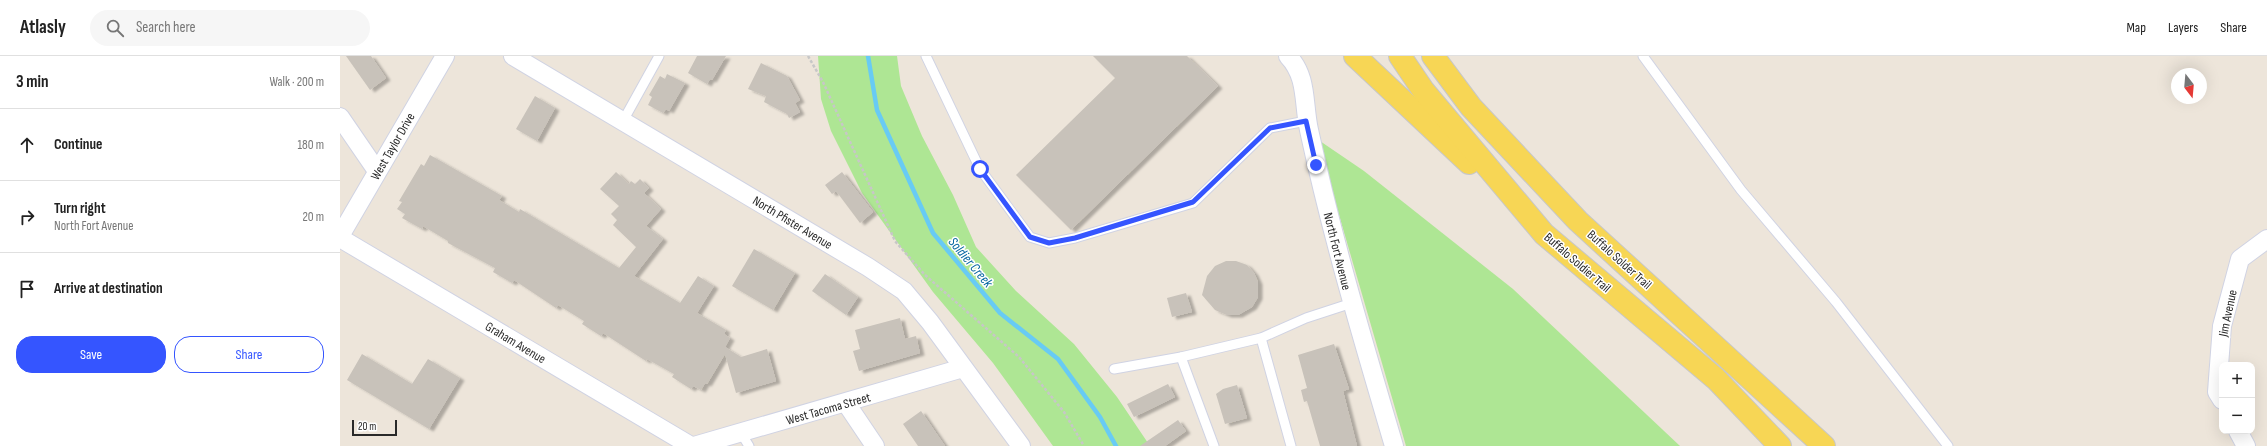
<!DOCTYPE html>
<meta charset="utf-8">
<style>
:root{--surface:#fff;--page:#f6f6f6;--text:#222;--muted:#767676;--line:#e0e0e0;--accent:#3555ff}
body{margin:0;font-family:"Sofia Sans Condensed",sans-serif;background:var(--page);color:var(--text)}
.controls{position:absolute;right:12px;bottom:12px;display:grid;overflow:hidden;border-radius:8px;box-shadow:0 4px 16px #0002}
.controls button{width:36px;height:36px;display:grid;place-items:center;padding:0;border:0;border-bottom:1px solid var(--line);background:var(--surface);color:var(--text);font:20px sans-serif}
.compass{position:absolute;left:1831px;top:12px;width:36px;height:36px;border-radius:50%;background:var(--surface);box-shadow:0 4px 16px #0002;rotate:164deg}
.scale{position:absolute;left:12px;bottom:10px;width:45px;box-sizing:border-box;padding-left:4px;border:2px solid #292929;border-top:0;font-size:11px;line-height:14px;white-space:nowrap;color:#292929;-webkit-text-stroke:3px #fff;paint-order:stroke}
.stop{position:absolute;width:12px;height:12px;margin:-9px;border:3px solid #3555ff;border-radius:50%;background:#fff}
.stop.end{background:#3555ff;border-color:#fff;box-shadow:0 1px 4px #0008}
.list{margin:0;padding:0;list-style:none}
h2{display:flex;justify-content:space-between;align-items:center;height:52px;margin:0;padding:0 16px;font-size:17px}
h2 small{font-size:13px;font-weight:400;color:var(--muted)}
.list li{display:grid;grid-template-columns:26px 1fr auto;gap:12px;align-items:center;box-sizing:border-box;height:72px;padding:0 16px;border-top:1px solid var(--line)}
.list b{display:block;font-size:15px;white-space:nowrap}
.list p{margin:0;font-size:13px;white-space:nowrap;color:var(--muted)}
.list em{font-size:13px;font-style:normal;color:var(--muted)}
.actions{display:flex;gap:8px;padding:12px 16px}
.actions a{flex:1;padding:9px 0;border:1px solid var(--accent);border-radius:16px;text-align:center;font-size:14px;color:var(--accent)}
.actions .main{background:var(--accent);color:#fff}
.icon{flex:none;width:22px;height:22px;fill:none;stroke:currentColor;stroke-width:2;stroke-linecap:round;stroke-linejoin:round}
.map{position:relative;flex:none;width:1927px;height:390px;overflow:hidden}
header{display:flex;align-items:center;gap:24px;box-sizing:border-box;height:56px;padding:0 20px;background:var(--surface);border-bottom:1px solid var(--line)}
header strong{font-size:19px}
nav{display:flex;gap:22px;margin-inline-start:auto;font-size:14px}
.search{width:280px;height:36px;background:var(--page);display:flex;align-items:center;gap:10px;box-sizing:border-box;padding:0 14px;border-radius:22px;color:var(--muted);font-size:15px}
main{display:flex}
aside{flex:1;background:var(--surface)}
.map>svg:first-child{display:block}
.green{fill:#aee694}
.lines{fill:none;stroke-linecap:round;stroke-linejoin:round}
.stream{stroke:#68cbf4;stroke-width:4.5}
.building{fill:#c8c2ba;filter:url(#shadow)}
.lane-casing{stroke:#d0d3e3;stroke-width:11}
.street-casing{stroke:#d0d3e3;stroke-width:20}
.primary-casing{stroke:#c7c7c7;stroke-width:24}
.path{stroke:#c7c7c7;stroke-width:2.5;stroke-dasharray:3 2;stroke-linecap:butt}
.lane{stroke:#fff;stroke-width:9}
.street{stroke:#fff;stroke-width:18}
.primary{stroke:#f7d655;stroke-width:22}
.route{stroke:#3555ff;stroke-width:5}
.labels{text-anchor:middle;stroke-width:3;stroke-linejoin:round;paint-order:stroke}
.street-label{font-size:13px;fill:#292929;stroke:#fff}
.water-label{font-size:14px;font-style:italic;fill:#0767a0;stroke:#fff}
</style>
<header>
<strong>Atlasly</strong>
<div class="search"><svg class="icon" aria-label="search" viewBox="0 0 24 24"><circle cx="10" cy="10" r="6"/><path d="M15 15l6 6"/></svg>Search here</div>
<nav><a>Map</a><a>Layers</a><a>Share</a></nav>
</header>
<main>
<aside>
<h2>3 min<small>Walk · 200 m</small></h2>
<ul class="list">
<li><svg class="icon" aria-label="ahead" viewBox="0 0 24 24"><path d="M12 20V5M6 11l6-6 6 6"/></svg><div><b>Continue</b></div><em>180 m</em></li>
<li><svg class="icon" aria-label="right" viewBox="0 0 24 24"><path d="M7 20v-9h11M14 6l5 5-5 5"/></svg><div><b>Turn right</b><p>North Fort Avenue</p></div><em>20 m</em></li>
<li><svg class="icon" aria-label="arrive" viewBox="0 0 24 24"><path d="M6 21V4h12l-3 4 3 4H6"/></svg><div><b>Arrive at destination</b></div></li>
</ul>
<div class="actions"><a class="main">Save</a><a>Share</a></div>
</aside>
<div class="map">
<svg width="1927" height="390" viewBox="0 0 1927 390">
<defs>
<filter id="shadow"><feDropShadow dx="4.5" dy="2.5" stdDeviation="1" flood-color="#0004"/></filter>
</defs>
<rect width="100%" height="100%" fill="#ede5da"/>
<g class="green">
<polygon points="478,0 557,0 561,30 582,80 613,139 636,191 676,235 734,288 777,341 810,390 713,390 653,307 593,236 522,137 491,75 481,43"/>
<polygon points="977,83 1024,115 1173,233 1340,390 1066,390"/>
</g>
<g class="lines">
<polyline class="stream" points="528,0 537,54 593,177 660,257 718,303 760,361 776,390"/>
</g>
<g class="building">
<polygon points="6,0 31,0 46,22 30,34"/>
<polygon points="357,0 386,0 372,24 370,23 367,28 348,17"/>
<polygon points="753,0 847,0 878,30 731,174 676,119 775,22"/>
<polygon points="421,7 447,20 460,44 455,47 460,56 449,62 447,58 424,46 426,40 408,33"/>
<polygon points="327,18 345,27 329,55 326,53 323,57 308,49 312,41 309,39 320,20 325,23"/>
<polygon points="195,40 215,52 197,85 176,73"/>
<polygon points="90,99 162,140 159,144 179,156 180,153 279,212 296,191 273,169 277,164 271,158 279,150 260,133 276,116 289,128 291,125 295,128 300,123 309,132 304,137 321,153 306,170 323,183 294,220 340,247 358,220 374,230 357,257 386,274 384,278 390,282 385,291 401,301 427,293 436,325 396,337 385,298 367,328 365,327 361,334 353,330 351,333 332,321 334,318 307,303 306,305 263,277 261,280 242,268 244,265 218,249 216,252 174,224 172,227 153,216 155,212 108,187 108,185 83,170 82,173 62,162 65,158 57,153 62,146 59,145 81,108 84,110"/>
<polygon points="502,116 533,156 520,167 496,135 492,138 485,129"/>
<polygon points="414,193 455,217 433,254 392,230"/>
<polygon points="886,205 896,205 907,209 914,217 918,226 918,241 912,251 898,259 887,259 875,254 862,239 867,220 875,210"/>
<polygon points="485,218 518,241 506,259 472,235"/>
<polygon points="846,237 852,256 832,261 827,242"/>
<polygon points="560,262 565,283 576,280 580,297 519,315 513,295 520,293 515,274"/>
<polygon points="994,288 1009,333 1003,335 1017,390 980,390 967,345 964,346 961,334 967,332 958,299"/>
<polygon points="22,298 72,328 88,303 120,322 89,373 7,324"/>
<polygon points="828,328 835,341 794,361 787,348"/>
<polygon points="897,329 907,362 885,368 876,338 883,333"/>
<polygon points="581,355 605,390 578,390 563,368"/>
<polygon points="838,364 846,375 825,390 800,390"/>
</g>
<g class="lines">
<defs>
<g id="lane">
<polyline points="586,0 640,113 690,181 709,187 735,182 853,147 930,72 966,65"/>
<polyline points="1303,0 1401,134 1496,246 1608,390"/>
<polyline points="283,65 319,0"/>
<polyline points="921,282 951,390"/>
<polyline points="841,301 874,390"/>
<polyline points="774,313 841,301 921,282 966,262 1012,247"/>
<polyline points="401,377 409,390"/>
</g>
<g id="street">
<polyline points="173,0 528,211 564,235 590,266 681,390"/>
<path d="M948 0C968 21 963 47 969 74 992 181 1023 285 1054 390"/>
<polyline points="0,61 37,115"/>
<polyline points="0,180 105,0"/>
<polyline points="0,182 351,390"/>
<polyline points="1882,344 1877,336 1882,270 1900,203 1927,183"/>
<polyline points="506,347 535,390"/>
<polyline points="1898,375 1906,390"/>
<polyline points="354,390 623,312"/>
</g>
<g id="primary">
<polyline points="1015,0 1129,107"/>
<polyline points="1060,0 1083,34 1204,178 1376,323 1440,390"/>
<polyline points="1093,0 1131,51 1238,165 1484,390"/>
</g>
</defs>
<use href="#lane" class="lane-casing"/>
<use href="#street" class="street-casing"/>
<use href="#primary" class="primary-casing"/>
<polyline class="path" points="468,0 483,26 555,185 585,219 679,301 724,356 744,390"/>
<use href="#lane" class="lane"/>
<use href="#street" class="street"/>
<use href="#primary" class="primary"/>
</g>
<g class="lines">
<polyline class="route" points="640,113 690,181 709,187 735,182 853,146 930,72 966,65 976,109"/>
</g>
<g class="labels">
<g class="street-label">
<text transform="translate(52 90) rotate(-60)" y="5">West Taylor Drive</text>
<text transform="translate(453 166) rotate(31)" y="5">North Pfister Avenue</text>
<text transform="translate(998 195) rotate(76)" y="5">North Fort Avenue</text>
<text transform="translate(1280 203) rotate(42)" y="5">Buffalo Solder Trail</text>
<text transform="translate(1238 206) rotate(41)" y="5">Buffalo Soldier Trail</text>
<text transform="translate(1887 257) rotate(-78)" y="5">Jim Avenue</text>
<text transform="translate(176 286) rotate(31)" y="5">Graham Avenue</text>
<text transform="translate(488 352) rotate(-16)" y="5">West Tacoma Street</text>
</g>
<g class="water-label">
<text transform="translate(631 206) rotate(50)" y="5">Soldier Creek</text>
</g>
</g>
</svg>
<div class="controls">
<button>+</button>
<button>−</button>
</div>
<svg class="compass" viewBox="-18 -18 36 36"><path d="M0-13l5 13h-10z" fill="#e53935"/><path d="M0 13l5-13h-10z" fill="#767676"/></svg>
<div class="scale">20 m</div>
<div class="stop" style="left:640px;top:113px"></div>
<div class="stop end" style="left:976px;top:109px"></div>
</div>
</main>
